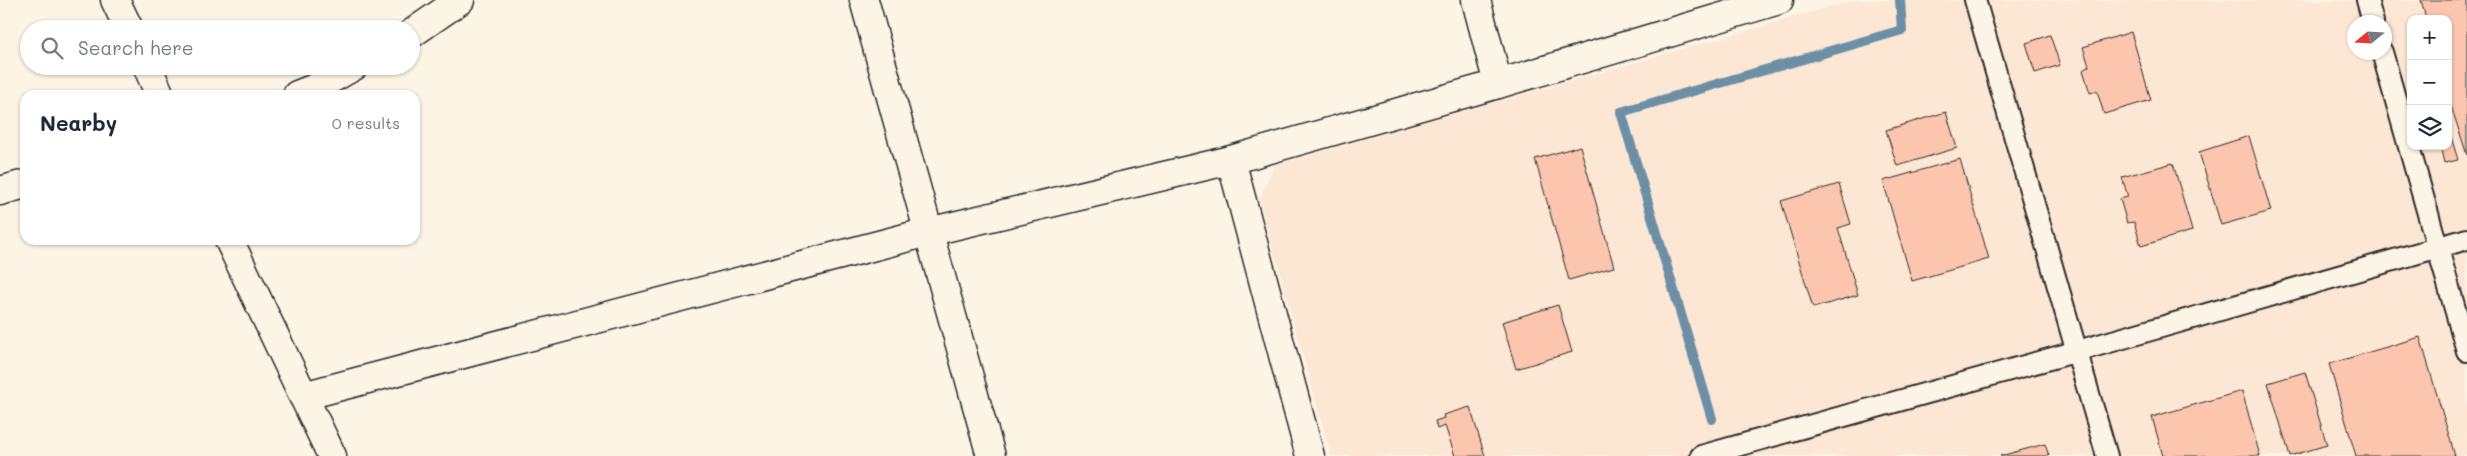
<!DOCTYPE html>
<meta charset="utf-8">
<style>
:root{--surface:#fff;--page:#f6f6f7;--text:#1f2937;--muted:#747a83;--line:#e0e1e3}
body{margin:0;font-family:Mali,sans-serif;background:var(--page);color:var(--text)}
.controls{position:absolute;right:15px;top:15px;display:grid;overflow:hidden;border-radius:10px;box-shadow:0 1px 4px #0004}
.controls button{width:45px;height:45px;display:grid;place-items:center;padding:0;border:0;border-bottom:1px solid var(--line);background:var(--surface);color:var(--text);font:25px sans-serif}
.compass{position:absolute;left:2347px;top:15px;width:45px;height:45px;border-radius:50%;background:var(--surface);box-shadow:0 1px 4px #0004;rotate:252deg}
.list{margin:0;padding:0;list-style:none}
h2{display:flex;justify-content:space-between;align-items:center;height:65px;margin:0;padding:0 20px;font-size:21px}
h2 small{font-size:16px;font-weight:400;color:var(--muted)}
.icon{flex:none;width:28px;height:28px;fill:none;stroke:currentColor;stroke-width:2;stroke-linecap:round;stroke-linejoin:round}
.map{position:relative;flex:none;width:2467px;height:456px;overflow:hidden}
.search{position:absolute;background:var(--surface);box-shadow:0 1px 4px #0004;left:20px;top:20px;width:400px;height:55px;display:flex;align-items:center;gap:12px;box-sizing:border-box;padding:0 18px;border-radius:28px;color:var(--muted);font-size:19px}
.panel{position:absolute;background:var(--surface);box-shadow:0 1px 4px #0004;left:20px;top:90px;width:400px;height:155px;border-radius:15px}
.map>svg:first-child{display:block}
.built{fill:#fce7d4;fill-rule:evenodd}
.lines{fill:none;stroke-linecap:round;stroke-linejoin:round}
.stream{stroke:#6c8fa5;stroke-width:10}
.building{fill:#fcc5ae;stroke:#2b2b2b}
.lane-casing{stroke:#2b2b2b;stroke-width:24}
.street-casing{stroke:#2b2b2b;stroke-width:31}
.secondary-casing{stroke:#2b2b2b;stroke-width:31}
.lane{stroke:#fcf5e5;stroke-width:20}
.street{stroke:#fcf5e5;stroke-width:28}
.secondary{stroke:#fcf5e5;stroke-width:28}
</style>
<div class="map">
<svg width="2467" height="456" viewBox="0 0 2467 456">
<rect width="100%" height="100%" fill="#fcf5e5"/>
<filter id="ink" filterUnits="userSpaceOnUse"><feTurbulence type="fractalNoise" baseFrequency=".02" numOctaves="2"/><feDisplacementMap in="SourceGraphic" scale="10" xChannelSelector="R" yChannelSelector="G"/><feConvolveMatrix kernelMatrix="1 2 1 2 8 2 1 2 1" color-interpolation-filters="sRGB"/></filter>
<g filter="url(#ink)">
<path class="built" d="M1854 0H2467V456H1331L1259 199 1275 165ZM2411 19H2448V146H2411ZM2354 22H2384V52H2354Z"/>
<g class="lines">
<polyline class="stream" points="1712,419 1621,112 1902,30 1900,0"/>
</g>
<g class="building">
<polygon points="2421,0 2467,0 2467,155 2448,97 2448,19 2426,19"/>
<polygon points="2131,32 2151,100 2104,114 2097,91 2090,93 2083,70 2089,66 2083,47"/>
<polygon points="2050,35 2060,65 2035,73 2026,43"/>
<polygon points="1946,112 1957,148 1897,166 1886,130"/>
<polygon points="2448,127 2458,160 2445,163 2441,146 2448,146"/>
<polygon points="2249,136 2271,211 2221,225 2199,152"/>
<polygon points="1580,146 1614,267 1569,280 1535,159"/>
<polygon points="1960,159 1989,259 1912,281 1883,181"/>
<polygon points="2173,163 2192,231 2141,246 2134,222 2127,223 2120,199 2128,197 2122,177"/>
<polygon points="1839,184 1851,224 1838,228 1858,295 1813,308 1781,201"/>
<polygon points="1558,305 1572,352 1516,369 1502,322"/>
<polygon points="2420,337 2455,456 2356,456 2329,364"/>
<polygon points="2305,372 2327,445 2290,456 2268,383"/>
<polygon points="2242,391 2260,456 2163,456 2152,417"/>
<polygon points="1470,407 1485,456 1455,456 1445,426 1437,429 1435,421 1444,418 1443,415"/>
<polygon points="2045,444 2049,456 2000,456"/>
</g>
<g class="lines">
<defs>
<g id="lane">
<polyline points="1975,0 2107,456"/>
<polyline points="2367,0 2373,22"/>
<polyline points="2382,52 2467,351"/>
<polyline points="1701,456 2078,351 2467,239"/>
</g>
<g id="street">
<polyline points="115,0 129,29"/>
<polyline points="864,0 991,456"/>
<polyline points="1476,0 1498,84"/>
<polyline points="411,34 460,0"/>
<polyline points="147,66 160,95"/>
<polyline points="297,95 315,88 354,66"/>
<polyline points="0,191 25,184"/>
<polyline points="229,240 332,456"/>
<polyline points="303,396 928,232 1231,160 1310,456"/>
</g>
<polyline id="secondary" points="1231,160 1498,84 1779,0"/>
</defs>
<use href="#lane" class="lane-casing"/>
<use href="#street" class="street-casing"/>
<use href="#secondary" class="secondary-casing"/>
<use href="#lane" class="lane"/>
<use href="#street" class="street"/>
<use href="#secondary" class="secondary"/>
</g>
</g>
</svg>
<div class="controls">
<button>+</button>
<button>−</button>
<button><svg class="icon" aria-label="layers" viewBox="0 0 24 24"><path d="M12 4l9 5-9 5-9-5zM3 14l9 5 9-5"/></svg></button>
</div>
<svg class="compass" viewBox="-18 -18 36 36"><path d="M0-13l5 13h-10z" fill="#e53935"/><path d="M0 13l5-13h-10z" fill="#747a83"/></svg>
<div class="search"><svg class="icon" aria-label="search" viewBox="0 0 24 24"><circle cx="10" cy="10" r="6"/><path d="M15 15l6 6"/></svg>Search here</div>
<section class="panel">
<h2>Nearby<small>0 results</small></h2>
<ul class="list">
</ul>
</section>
</div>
